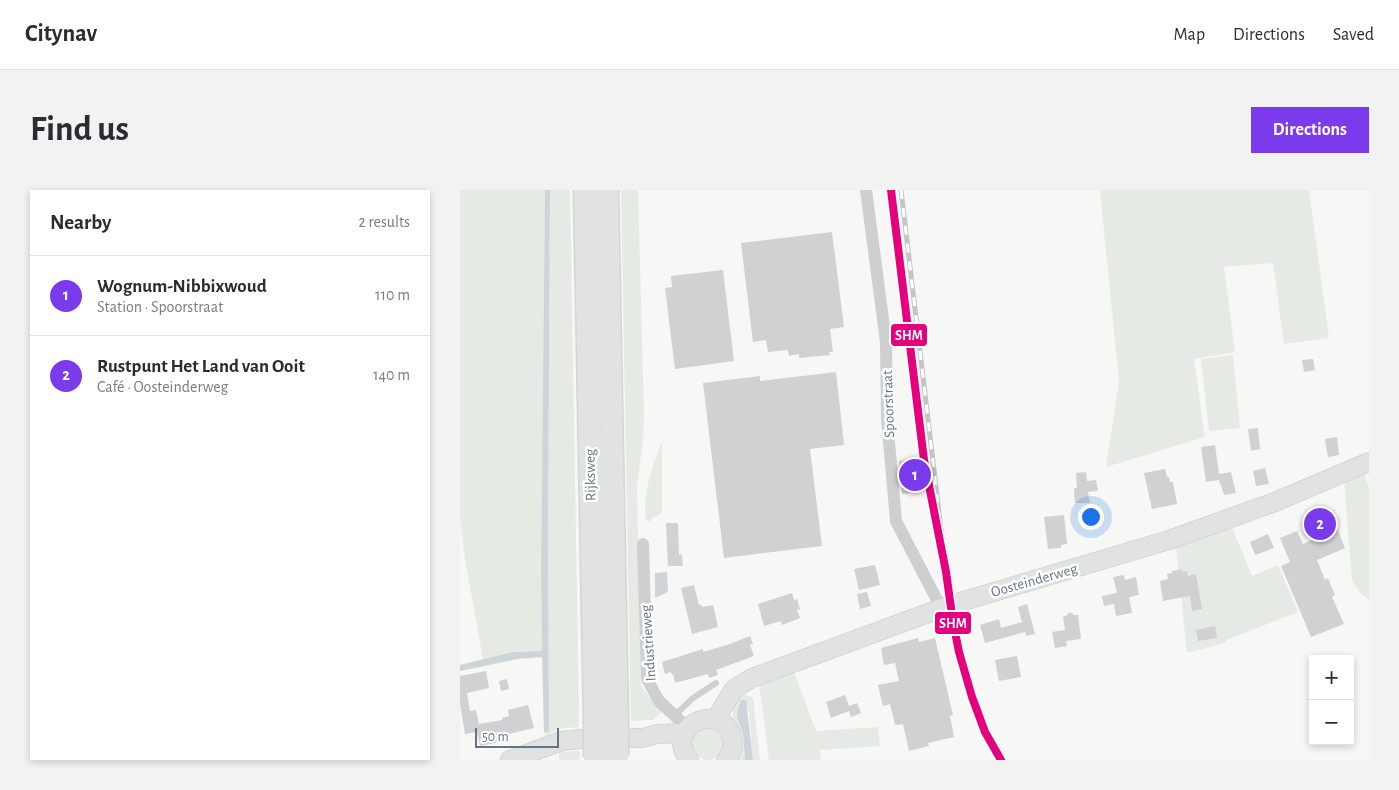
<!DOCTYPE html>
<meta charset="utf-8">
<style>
:root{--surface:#fff;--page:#f2f2f3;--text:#2b2b33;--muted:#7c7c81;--line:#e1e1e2;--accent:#7c3aed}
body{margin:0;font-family:"Alegreya Sans",sans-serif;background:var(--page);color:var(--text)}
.controls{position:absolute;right:15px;bottom:15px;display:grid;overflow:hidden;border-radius:0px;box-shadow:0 2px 8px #0003}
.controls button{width:45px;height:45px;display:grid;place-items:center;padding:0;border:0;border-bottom:1px solid var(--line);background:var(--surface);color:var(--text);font:25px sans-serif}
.scale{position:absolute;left:15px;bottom:12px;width:84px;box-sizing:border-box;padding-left:5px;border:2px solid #667586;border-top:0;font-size:14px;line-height:18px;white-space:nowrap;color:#667586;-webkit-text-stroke:4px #fff;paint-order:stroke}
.you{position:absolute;left:630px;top:326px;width:18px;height:18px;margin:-12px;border:4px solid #fff;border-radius:50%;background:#1a73e8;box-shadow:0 0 0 8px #1a73e833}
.badge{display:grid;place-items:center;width:32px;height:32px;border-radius:50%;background:var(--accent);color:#fff;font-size:16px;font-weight:700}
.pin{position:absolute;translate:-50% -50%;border:2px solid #fff;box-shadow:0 1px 5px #0006}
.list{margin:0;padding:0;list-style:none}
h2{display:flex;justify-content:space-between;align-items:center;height:65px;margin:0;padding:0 20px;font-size:21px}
h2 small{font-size:16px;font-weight:400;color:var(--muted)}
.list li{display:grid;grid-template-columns:32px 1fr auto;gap:15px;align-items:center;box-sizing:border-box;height:80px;padding:0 20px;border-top:1px solid var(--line)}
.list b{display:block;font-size:19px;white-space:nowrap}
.list p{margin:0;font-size:16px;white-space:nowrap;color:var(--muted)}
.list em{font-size:16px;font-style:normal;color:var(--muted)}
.map{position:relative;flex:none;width:909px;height:570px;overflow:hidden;border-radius:0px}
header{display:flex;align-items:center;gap:30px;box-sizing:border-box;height:70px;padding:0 25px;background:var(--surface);border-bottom:1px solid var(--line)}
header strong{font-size:24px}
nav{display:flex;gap:28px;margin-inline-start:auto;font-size:18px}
.intro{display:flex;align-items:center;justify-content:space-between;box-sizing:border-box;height:120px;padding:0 30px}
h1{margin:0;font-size:35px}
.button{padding:12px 22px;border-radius:0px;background:var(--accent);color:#fff;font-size:18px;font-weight:700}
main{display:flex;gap:30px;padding:0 30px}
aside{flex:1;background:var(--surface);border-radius:0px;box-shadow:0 2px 8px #0003}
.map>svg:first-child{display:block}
.green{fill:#e6eae4}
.water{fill:#ced5d9}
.building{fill:#d0d1d2}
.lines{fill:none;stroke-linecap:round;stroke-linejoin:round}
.secondary-casing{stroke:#d3d5d5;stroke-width:20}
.highway-casing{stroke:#d4d5d6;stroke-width:25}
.lane{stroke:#cecfd1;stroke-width:6}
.street{stroke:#cecfd1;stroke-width:12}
.secondary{stroke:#e1e2e2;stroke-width:18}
.highway{stroke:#e1e2e2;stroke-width:22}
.rail-casing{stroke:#c4c5c6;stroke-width:5}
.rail{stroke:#fff;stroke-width:3;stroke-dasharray:9;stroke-linecap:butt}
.highway-bridge-casing{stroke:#d4d5d6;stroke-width:25;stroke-linecap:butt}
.highway-bridge{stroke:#e1e2e2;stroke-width:22}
.tram-1-casing{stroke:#fff;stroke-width:11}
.tram-1{stroke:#e5007d;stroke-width:8}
.labels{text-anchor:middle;stroke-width:5;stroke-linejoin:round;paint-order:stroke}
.street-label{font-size:15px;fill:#667586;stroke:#fff}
.line-badge{stroke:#fff;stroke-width:2}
.badge-label{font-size:14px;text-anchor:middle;font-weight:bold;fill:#fff}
</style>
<header>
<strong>Citynav</strong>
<nav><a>Map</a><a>Directions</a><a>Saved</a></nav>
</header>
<div class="intro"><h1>Find us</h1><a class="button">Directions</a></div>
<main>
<aside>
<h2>Nearby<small>2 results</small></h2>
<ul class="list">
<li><span class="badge">1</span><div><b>Wognum-Nibbixwoud</b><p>Station · Spoorstraat</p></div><em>110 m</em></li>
<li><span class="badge">2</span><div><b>Rustpunt Het Land van Ooit</b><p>Café · Oosteinderweg</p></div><em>140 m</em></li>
</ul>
</aside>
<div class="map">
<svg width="909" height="570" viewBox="0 0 909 570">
<rect width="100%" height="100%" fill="#f7f7f6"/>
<g class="green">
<polygon points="0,0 85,0 81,378 82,459 81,461 52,462 23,469 5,369 0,332"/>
<polygon points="90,0 110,0 119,520 119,537 97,539 85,547 86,542 89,540 88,347"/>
<polygon points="161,0 178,0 184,223 183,251 177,296 181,495 183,499 202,522 193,530 171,531"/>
<polygon points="640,0 849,0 869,148 824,154 813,73 764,77 775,162 734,169 745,247 646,277 659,191"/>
<polygon points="773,165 780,238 749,241 741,169"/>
<path d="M202 251V323L191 329 190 332 185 328C184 299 192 278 202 251Z"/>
<polygon points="904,281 909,299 909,410 900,403 892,390 884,289"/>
<polygon points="771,335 792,386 818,375 838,422 767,450 765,453 727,463 716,357"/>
<polygon points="334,482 356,541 418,537 420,556 360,560 361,570 309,570 299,492"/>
<path d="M281 503 293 508 300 570H293L289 521 281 510C273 530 279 528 283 545 284 553 284 562 285 570H276V537L273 528V518Z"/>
<circle cx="248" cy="554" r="16"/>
<polygon points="120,561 120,570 99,570 99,562"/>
</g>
<g class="water">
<polygon points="85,0 90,0 88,347 89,541 84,543 82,467 58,469 0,481 0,475 52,462 81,461 82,459 81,378"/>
<polygon points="207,382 208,402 195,408 195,383"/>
<path d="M281 510H286L293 570H285C284 562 284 553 283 545 279 528 273 530 281 510Z"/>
</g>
<g class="building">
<polygon points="372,42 384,137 370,139 373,162 369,162 370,165 339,168 339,164 329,166 328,160 308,162 306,150 293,152 281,53"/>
<polygon points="263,80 274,171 215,179 205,98 212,97 211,86"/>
<polygon points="853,169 855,180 844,182 842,170"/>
<polygon points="376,182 384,255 350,259 362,356 264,368 243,193 300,186 300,191"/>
<polygon points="798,238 800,259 791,261 788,239"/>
<polygon points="877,247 879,265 868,267 865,249"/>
<polygon points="755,255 759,284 771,282 776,303 764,305 759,290 746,292 741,257"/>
<polygon points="447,270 451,303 442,304 439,271"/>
<polygon points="805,278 809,294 796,296 793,281"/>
<polygon points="705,279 707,287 709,287 710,292 713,292 717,314 692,319 684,283"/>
<polygon points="626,282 627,291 636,290 638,301 628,302 630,313 615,313 614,298 617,298 616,283"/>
<polygon points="604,325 607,354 601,355 601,358 588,359 584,327"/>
<polygon points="872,326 885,358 857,370 865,390 868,388 875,405 872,407 884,434 851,447 821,376 830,372 820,348 837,341 843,354 859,347 854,334"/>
<polygon points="206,333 218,333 219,365 222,364 223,376 208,376"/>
<polygon points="808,344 814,358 795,365 790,352"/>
<polygon points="415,375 420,395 399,400 394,379"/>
<polygon points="722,379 722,382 727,381 728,386 736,384 742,419 732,421 730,406 703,411 700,391 708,389 707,384 712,383 712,381"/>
<polygon points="664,385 665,390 676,387 679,405 669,407 672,423 656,426 654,414 644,416 642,406 657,403 653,387"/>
<polygon points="234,395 239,415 242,415 242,417 253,415 258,437 232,444 221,398"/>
<polygon points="407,402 411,416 400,419 397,404"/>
<polygon points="332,403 334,410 337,409 340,419 337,420 340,428 322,435 321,431 304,436 298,414"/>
<polygon points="567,414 575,444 566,446 565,442 525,453 520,435 539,429 541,438 562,432 558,417"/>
<polygon points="610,422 614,425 618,425 621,449 606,451 607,456 595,458 592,442 605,440 603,427 606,426"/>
<polygon points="755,436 757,448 738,451 736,440"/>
<polygon points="290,446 293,454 290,455 294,466 256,480 258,485 249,488 248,484 215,493 213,484 212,485 211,482 205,484 202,472 243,459 243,462 267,455"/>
<polygon points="458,448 459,452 475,448 493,525 490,526 494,547 468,553 469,556 449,561 443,534 435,535 430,514 423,516 418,495 439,491 435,473 424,475 421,458"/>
<polygon points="557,466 561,487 539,491 535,470"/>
<polygon points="26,481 29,498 7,503 10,521 16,520 19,534 42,530 42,528 49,526 48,520 68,515 74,538 41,546 41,550 37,551 36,553 20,556 17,542 5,544 0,514 0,486"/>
<polygon points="47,489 49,499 41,501 39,491"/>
<polygon points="385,505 389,516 397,513 401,523 391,527 389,521 371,528 366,512"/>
</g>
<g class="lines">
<defs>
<g id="secondary">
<polyline points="255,530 274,499 292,488 490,415 709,350 815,312 909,272"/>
<polyline points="171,548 183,548 197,544 225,543"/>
<polyline points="50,570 102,551 120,549"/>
<path d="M229 570C202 535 263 510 272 548 274 556 271 564 266 570"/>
</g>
<g id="highway">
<polyline points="125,0 135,531"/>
<polyline points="147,0 157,531"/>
</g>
</defs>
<use href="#secondary" class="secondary-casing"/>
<use href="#highway" class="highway-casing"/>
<polyline class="lane" points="214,526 233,508 256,493"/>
<g class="street">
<polyline points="406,0 426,152 427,229 436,331 477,410 479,419"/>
<polyline points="183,354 187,489 199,511 228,538"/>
</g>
<use href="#secondary" class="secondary"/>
<use href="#highway" class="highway"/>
<defs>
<polyline id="rail" points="441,0 486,382"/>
</defs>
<use href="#rail" class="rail-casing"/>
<use href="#rail" class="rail"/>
<defs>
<g id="highway-bridge">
<polyline points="135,531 135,567"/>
<polyline points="157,531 157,566"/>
</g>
</defs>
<use href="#highway-bridge" class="highway-bridge-casing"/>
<use href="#highway-bridge" class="highway-bridge"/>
<defs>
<polyline id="tram-1" points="431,0 464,270 486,382 493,432 499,462 512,507 525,542 541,570"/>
</defs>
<use href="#tram-1" class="tram-1-casing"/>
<use href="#tram-1" class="tram-1"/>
</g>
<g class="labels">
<g class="street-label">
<text transform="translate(428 214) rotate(-92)" y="5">Spoorstraat</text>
<text transform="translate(130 285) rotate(-91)" y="5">Rijksweg</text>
<text transform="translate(574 390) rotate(-16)" y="5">Oosteinderweg</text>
<text transform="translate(188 453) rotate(-94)" y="5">Industrieweg</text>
</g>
</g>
<g class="line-badge">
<rect x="430" y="133" width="38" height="24" rx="5" fill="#e5007d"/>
<rect x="474" y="421" width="38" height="24" rx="5" fill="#e5007d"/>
</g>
<g class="badge-label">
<text x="449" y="150">SHM</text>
<text x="493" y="438">SHM</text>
</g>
</svg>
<div class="controls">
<button>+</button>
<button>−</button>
</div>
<div class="scale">50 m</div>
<div class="you"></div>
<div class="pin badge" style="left:455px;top:285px">1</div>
<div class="pin badge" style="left:860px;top:334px">2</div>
</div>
</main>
